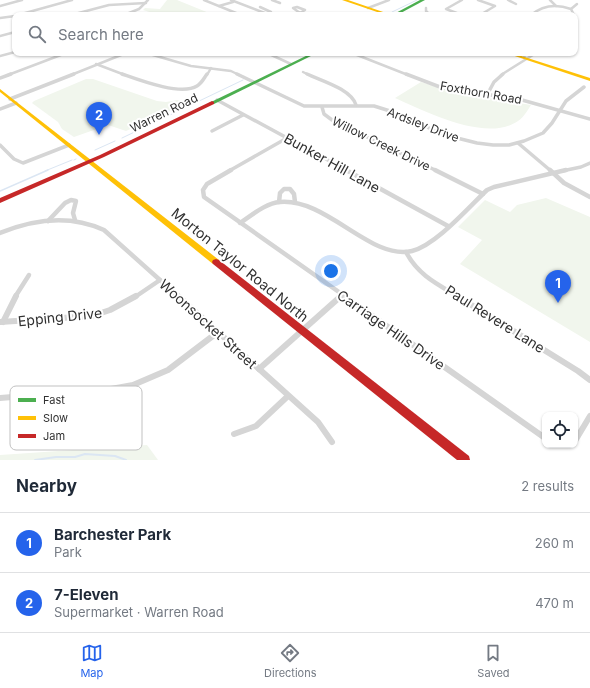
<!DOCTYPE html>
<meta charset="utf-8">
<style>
:root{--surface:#fff;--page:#f6f6f7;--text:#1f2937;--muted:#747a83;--line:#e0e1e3;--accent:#2563eb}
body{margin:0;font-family:Inter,sans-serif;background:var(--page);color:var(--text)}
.controls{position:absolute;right:12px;bottom:12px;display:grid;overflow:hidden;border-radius:8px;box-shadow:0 1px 3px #0004}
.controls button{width:36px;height:36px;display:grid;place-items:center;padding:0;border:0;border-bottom:1px solid var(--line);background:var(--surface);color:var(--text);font:20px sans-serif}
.you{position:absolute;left:331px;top:271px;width:14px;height:14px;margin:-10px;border:3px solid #fff;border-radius:50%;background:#1a73e8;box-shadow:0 0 0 6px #1a73e833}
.badge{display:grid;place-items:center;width:26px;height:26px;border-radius:50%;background:var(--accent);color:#fff;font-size:13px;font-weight:700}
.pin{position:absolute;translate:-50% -33px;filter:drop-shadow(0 1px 2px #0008)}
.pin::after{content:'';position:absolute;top:21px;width:14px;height:12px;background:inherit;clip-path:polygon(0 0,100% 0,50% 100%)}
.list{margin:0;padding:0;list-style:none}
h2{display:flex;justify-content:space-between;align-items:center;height:52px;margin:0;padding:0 16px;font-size:17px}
h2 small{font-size:13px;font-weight:400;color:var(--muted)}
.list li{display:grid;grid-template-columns:26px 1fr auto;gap:12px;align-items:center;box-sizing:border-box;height:60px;padding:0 16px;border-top:1px solid var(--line)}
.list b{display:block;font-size:15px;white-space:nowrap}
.list p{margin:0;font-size:13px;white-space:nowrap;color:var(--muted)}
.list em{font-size:13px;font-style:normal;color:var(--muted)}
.icon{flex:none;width:22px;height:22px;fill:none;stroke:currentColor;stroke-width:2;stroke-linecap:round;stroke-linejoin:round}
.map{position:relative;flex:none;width:590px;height:460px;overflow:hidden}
.search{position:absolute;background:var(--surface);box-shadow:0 1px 3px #0004;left:12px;right:12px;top:12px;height:44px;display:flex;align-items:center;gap:10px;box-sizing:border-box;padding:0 14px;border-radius:8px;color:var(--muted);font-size:15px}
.sheet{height:172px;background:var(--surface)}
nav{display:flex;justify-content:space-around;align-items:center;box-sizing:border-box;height:56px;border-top:1px solid var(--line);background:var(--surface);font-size:11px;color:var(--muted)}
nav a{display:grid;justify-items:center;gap:2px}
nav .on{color:var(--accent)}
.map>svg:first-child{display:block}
.green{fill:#f1f6ed}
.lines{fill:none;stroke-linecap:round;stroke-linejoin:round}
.stream-far2{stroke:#dbe6f3;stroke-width:1}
.stream-far1{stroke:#dbe6f3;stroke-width:1.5}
.stream{stroke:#dbe6f3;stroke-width:2}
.street-far3{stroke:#d5d5d5;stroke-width:2.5}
.street-far2{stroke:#d5d5d5;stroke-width:3.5}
.street-far1{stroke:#d5d5d5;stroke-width:4.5}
.street{stroke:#d5d5d5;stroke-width:6}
.fast{fill:#4caf50;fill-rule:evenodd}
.slow{fill:#ffc107;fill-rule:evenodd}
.jam{fill:#c62828;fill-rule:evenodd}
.labels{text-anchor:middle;stroke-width:4;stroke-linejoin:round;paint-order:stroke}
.far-street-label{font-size:12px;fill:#313131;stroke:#fff}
.street-label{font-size:14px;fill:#313131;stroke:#fff}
.key{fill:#fff;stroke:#c1c1c1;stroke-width:1}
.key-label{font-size:11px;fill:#313131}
</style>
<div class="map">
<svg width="590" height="460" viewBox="0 0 590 460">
<rect width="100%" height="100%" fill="#fff"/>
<g class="green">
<polygon points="167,0 177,0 214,15 159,15 143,10 145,8 160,9"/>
<polygon points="86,79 93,79 157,101 166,102 178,100 181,103 179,107 126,131 108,125 74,137 62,129 58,122 32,103 34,101"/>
<path d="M421 82 453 92 531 105C527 111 524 117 518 121 486 143 425 111 395 98Z"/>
<polygon points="546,198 590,217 590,342 460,264 482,240 458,227 485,200 510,212 517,205"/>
<polygon points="147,445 158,460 0,460 0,455"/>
</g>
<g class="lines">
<g class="stream-far2">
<polyline points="392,12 417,0"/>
<polyline points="122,138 243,80"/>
<polyline points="95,150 115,141"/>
<polyline points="74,160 76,159"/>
<polyline points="45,171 72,160"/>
</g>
<polyline class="stream-far1" points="0,191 48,170"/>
<polyline class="stream" points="35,460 56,457 75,457 85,454 115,456 126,460"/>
<g class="street-far3">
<polyline points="204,0 241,15"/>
<polyline points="231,0 270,15"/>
<polyline points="272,0 280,3"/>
<polyline points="462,0 446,9 462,15"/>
<polyline points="478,0 495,6 480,15"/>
<polyline points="508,0 516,4"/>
<polyline points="550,0 556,6"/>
<polyline points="0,6 22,0"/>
<polyline points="219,6 233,2"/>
<polyline points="260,7 271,12 268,14"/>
<polygon points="297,7 305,10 300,13 293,8"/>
<polyline points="368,8 389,0"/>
<polyline points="426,8 426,11 430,15"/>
<polyline points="571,9 577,4"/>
<polyline points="18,15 72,0"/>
<polyline points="71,15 109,5 146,3"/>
<polyline points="124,15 139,9 148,0"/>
<path d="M531 15C543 5 557 4 571 9L574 15"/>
<polyline points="0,18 15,16"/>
<polyline points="0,36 15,32"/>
<polyline points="146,53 191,66 231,71 239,75"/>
<polyline points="267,53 291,64"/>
<polyline points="352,53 408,75"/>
<polyline points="0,56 15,52"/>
<polyline points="525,59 524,55 527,53"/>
<polyline points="96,64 125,75"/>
<polyline points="303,72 309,75"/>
<polyline points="8,75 66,53"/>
<polyline points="71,75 126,53"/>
<polyline points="207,75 211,68"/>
<polyline points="501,75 536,53"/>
</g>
<g class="street-far2">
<path d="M122 74C139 80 181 96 197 86 202 83 204 78 207 74"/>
<polyline points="237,74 304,106 374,106 390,111 445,135 477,143 493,145 509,145 524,141 543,133 552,123 566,101 584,87"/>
<path d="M307 74C322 81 351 89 356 105"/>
<polyline points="406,74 440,87 522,100 590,119"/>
<polyline points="0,78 11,74"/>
<polyline points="487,95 494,82 503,74"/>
<polyline points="10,99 74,74"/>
<polyline points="217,100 348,171"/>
<polyline points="322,107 324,114 332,120 437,171"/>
<polyline points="0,109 16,103"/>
<polyline points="212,131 243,115"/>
<polyline points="518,143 551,171"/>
<polyline points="0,145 14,159 23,163 69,145"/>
<polyline points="229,171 287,138"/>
<polyline points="562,171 581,167 590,163"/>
</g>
<g class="street-far1">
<polyline points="231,170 207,184 203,190 204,197 346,297"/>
<polyline points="346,170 448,226"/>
<polyline points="435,170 483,194"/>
<polyline points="550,170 564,183 590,197"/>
<polyline points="279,202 280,193 284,189 290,189 294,194 295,202"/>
<polyline points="48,221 65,203 71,200 76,201 73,213 75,220"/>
<path d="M240 223C252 215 266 203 280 202 327 198 371 261 412 251 436 245 468 208 487 190L494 187 566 170"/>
<path d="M0 233C34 219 69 214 104 230L179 297"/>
<path d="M406 252C418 275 437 284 459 297"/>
<polyline points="15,297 29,275"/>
<polyline points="135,297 160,280"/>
<polyline points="340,297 342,295"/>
</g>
<g class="street">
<polyline points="178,296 318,422 332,442"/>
<polyline points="344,296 545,438"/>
<polyline points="457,296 578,371 590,380"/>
<polyline points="0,322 92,316 110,310 136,296"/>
<polyline points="3,322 16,296"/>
<polyline points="259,369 341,296"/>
<polyline points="0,398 111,389 133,385 168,370 218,332"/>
<polyline points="234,434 256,426 288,396"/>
<polyline points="575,441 590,416"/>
</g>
<g class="fast">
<polygon points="420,0 425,0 397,15 392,15"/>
<polygon points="312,53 317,53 214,104 210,104 209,103"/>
</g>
<g class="slow">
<polygon points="342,0 348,0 392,15 386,15"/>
<polygon points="506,53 512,53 590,78 590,81"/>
<polygon points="0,89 219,260 220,262 219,264 213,264 0,92"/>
</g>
<g class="jam">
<polygon points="212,101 214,102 214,104 104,157 0,203 0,198 100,155"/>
<polygon points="216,259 219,260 469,456 470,460 457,460 213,264 212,262 213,260"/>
</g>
</g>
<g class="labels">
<g class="far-street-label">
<text transform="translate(481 93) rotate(10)" y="4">Foxthorn Road</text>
<text transform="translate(164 113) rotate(-26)" y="4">Warren Road</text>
<text transform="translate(423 125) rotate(21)" y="4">Ardsley Drive</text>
<text transform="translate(381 144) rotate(26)" y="4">Willow Creek Drive</text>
</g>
<g class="street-label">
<text transform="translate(332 163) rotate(29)" y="5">Bunker Hill Lane</text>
<text transform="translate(240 265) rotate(39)" y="5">Morton Taylor Road North</text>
<text transform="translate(60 317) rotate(-6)" y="5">Epping Drive</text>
<text transform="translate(495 319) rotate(32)" y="5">Paul Revere Lane</text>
<text transform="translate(208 324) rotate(42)" y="5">Woonsocket Street</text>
<text transform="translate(391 330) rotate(35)" y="5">Carriage Hills Drive</text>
</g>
</g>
<rect x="10" y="386" width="132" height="64" rx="6" class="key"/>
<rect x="18" y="398" width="18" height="4" fill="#4caf50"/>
<rect x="18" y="416" width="18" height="4" fill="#ffc107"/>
<rect x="18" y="434" width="18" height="4" fill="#c62828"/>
<g class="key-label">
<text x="43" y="404">Fast</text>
<text x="43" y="422">Slow</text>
<text x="43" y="440">Jam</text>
</g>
</svg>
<div class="controls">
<button><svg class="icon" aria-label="locate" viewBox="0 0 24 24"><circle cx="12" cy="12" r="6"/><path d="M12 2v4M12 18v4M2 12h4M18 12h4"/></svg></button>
</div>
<div class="you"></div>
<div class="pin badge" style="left:558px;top:303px">1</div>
<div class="pin badge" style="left:99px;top:135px">2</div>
<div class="search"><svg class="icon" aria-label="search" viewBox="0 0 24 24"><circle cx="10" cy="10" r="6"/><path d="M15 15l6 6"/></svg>Search here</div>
</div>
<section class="sheet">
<h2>Nearby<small>2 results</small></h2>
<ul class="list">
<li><span class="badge">1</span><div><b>Barchester Park</b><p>Park</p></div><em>260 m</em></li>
<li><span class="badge">2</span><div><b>7-Eleven</b><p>Supermarket · Warren Road</p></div><em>470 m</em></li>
</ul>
</section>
<nav>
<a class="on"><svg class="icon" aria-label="map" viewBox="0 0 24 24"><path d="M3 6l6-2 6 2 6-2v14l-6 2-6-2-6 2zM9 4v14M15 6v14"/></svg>Map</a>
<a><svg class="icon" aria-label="directions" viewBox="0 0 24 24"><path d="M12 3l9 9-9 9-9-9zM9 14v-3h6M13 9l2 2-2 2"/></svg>Directions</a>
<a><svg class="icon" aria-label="saved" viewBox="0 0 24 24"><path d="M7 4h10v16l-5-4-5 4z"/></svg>Saved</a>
</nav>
